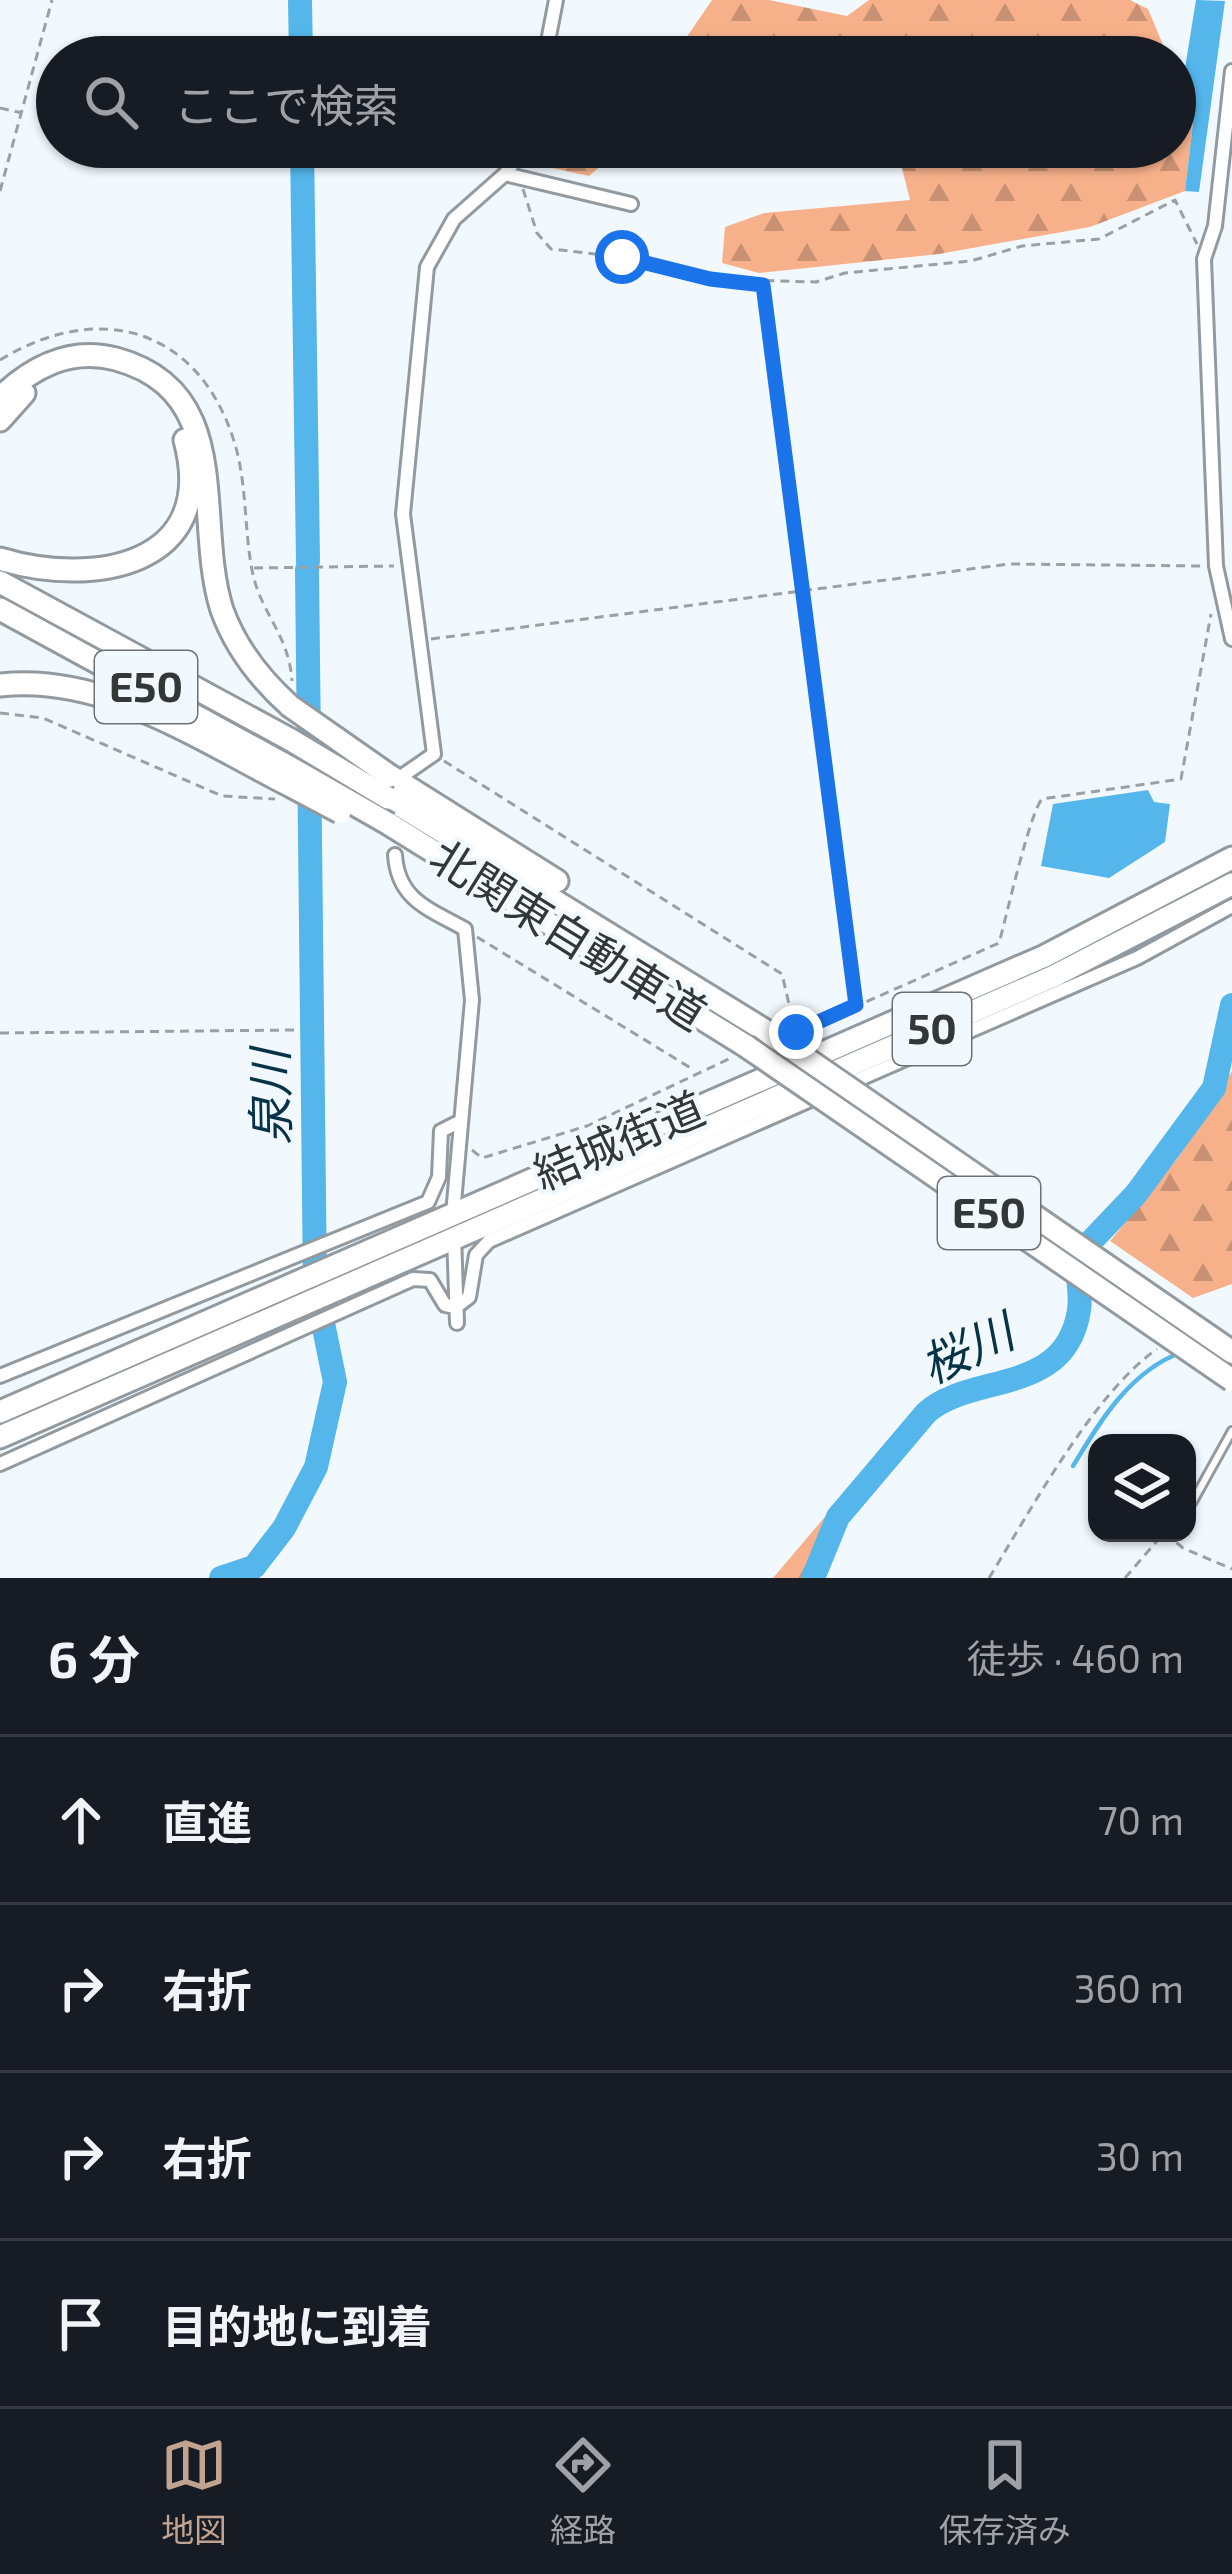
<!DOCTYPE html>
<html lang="ja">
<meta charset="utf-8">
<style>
:root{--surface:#171b24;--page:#242831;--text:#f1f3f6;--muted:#9ea1a6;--line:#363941;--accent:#c0a390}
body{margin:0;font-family:"Exo 2","Noto Sans JP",sans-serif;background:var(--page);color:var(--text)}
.controls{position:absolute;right:36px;bottom:36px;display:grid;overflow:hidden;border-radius:24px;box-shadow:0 3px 9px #0004}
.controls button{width:108px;height:108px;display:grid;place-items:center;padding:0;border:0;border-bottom:3px solid var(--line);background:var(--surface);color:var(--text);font:60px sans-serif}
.stop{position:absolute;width:36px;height:36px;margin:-27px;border:9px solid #1a73e8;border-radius:50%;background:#fff}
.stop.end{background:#1a73e8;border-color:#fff;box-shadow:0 3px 12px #0008}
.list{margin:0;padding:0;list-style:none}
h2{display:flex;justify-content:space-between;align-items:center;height:156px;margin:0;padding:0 48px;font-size:51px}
h2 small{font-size:39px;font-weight:400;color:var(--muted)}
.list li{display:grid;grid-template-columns:78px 1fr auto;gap:36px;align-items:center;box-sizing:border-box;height:168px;padding:0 48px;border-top:3px solid var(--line)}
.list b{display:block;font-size:45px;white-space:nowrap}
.list em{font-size:39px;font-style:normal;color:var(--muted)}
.icon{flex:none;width:66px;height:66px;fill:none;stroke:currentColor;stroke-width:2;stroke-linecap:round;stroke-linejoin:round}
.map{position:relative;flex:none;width:1232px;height:1578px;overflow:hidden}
.search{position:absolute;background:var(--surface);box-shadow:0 3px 9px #0004;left:36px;right:36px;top:36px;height:132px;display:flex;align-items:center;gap:30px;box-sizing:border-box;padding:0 42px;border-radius:66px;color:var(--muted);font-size:45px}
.sheet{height:828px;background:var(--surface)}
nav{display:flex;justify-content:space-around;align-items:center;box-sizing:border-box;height:168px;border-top:3px solid var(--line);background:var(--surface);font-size:33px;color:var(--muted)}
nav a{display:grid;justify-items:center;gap:6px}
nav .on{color:var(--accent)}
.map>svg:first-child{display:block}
.forest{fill:url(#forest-firs)}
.water{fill:#54b6eb}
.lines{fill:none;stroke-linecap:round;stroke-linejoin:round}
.stream{stroke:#54b6eb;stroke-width:4.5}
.river{stroke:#54b6eb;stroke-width:24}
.lane-casing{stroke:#939a9f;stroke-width:12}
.street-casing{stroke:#939a9f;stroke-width:18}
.highway-casing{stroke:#939a9f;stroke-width:27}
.path{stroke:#9ba0a3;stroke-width:3;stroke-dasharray:9 6;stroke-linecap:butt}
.lane{stroke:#fff;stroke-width:6}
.street{stroke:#fff;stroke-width:12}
.highway{stroke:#fff;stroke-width:21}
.highway-bridge-casing{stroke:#939a9f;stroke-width:27;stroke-linecap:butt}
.highway-bridge{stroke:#fff;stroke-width:21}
.route{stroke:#1a73e8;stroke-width:15}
.labels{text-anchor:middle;stroke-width:9;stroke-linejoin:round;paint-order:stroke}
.shield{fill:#f2f9fe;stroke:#6d7173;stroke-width:3}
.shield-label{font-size:42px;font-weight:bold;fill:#343738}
.street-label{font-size:45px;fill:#343738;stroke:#f2f9fe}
.water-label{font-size:48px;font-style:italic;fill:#063348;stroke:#f2f9fe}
</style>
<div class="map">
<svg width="1232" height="1578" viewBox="0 0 1232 1578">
<defs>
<pattern id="forest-firs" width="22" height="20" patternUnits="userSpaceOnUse" patternTransform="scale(3)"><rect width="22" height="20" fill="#f6b18b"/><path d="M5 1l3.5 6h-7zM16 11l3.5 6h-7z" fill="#c89173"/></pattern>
</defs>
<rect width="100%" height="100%" fill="#f2f9fe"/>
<g class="forest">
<polygon points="712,0 769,0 847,16 869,0 1130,0 1148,9 1168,57 673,57"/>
<polygon points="1175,73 1194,115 1185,191 1090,227 939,254 759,273 722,263 725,227 764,213 910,200 898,152 834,147 1175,147"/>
<polygon points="550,147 658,147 655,152 614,155 589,176 543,166"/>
<polygon points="1232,1071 1232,1284 1193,1298 1110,1241 1177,1159"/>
<polygon points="829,1512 802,1578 773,1578"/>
</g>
<g class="water">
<polygon points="1196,0 1225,1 1199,192 1185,191 1194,115 1181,93"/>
<polygon points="1148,790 1154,802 1170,804 1165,842 1109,878 1041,866 1053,804"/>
</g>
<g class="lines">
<path class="stream" d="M1073 1466C1100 1421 1130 1371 1182 1352"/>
<g class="river">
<polyline points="300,0 301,57"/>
<polyline points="302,147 308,561"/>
<polyline points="221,1578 254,1567 284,1528 316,1467 335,1382 315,1284 307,570"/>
<path d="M813 1578 838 1517 926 1413C971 1372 1066 1397 1079 1310 1082 1292 1075 1273 1079 1254L1136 1194 1214 1088 1232 1005"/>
</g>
<defs>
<polyline id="lane" points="1192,1503 1232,1431"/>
<g id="street">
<polyline points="545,57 556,0"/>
<polyline points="1232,71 1215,226 1204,259 1216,566 1232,639"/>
<polyline points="505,174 631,204"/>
<polyline points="405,774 434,754 403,514 427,267 454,219 505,174 525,147"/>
<path d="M395 855C398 900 429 909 465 929L472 1000 453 1214"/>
<polyline points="846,1085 1137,958 1232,906"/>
<polyline points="454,1235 457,1323"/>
<polyline points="0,1376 428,1202 439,1177 441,1131 459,1122"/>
<polyline points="0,1464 413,1279 430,1280 445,1305 456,1307 469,1297 476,1255 489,1241 822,1095"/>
</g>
<g id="highway">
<path d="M0 398C32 367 70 347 116 359 237 392 193 520 222 610 236 649 260 679 290 706"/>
<polyline points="0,420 24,393"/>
<path d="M0 559C92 587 219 567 185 440"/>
<polyline points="0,582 291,740"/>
<polyline points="0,609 291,768"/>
<path d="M0 685C104 673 202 741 291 786"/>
<polyline points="390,776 557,881"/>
<polyline points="388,798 769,1033"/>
<polyline points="389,824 746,1046"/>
<polyline points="0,1412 1045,956 1232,858"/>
<polyline points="0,1437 1054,976 1232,884"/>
</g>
</defs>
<use href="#lane" class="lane-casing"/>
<use href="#street" class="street-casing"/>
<use href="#highway" class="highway-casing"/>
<g class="path">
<polyline points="0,108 22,113"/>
<polyline points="523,189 537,233 551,249 622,257 710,279 816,282 845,273 971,261 1022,246 1099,239 1175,200 1197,244"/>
<polyline points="0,191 52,0"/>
<polyline points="763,287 856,1003"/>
<path d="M0 360C98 300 198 327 234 441 247 482 244 528 252 570 260 613 289 634 292 681"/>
<polyline points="254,568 394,566"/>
<polyline points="431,639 1009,564 1202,566"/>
<polyline points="0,713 43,718 222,796 275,799"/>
<polyline points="444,761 782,974 795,1030"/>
<polyline points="477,937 694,1070"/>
<path d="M798 1032 999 943C1006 918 1030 812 1042 799L1181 779 1211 614"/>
<polyline points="0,1033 295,1030"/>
<polyline points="472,1150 482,1158 587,1126 733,1057"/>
<polyline points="1165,1533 1183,1548 1232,1569"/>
<path d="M989 1578C1031 1510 1093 1394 1157 1349"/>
<polyline points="1125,1578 1163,1534"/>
</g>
<use href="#lane" class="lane"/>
<use href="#street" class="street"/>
<use href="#highway" class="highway"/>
<defs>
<g id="highway-bridge">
<polyline points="290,706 390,776"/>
<polyline points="291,740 388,798"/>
<polyline points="291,768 389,824"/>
<polyline points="291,786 340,812"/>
<polyline points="769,1033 1232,1352"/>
<polyline points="746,1046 1232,1380"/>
</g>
</defs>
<use href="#highway-bridge" class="highway-bridge-casing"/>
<use href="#highway-bridge" class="highway-bridge"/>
</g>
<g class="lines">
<polyline class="route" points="622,257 710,279 763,285 856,1005 796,1032"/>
</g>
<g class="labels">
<g class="shield">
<rect x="95" y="651" width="102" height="72" rx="9"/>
<rect x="893" y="993" width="78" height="72" rx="9"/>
<rect x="938" y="1177" width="102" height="72" rx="9"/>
</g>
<g class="shield-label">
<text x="146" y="702">E50</text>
<text x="932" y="1044">50</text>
<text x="989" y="1228">E50</text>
</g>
<g class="street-label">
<text transform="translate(568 935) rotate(32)" y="16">北関東自動車道</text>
<text transform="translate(619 1141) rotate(-23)" y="16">結城街道</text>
</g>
<g class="water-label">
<text transform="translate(271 1097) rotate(-91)" y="17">泉川</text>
<text transform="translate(967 1349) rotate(-25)" y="17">桜川</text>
</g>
</g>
</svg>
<div class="controls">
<button><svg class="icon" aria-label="layers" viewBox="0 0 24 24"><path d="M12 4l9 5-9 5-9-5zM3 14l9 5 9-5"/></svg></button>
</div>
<div class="stop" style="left:622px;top:257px"></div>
<div class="stop end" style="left:796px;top:1032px"></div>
<div class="search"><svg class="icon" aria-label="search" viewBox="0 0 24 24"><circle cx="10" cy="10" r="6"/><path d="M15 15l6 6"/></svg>ここで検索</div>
</div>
<section class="sheet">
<h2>6 分<small>徒歩 · 460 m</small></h2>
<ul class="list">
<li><svg class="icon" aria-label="ahead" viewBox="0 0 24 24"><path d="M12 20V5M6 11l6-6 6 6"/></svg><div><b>直進</b></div><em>70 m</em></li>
<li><svg class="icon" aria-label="right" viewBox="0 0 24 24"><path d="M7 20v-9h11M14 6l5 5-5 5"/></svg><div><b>右折</b></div><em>360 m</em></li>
<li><svg class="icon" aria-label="right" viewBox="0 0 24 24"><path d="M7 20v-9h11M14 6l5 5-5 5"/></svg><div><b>右折</b></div><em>30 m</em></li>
<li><svg class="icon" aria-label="arrive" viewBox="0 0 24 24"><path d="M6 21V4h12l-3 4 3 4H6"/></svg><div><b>目的地に到着</b></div></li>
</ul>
</section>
<nav>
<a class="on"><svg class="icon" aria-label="map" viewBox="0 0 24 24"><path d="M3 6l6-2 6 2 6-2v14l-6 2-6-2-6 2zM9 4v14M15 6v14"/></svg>地図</a>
<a><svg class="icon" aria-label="directions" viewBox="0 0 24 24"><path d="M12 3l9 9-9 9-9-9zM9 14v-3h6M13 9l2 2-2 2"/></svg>経路</a>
<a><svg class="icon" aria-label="saved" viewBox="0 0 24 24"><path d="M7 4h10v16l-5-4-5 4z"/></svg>保存済み</a>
</nav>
